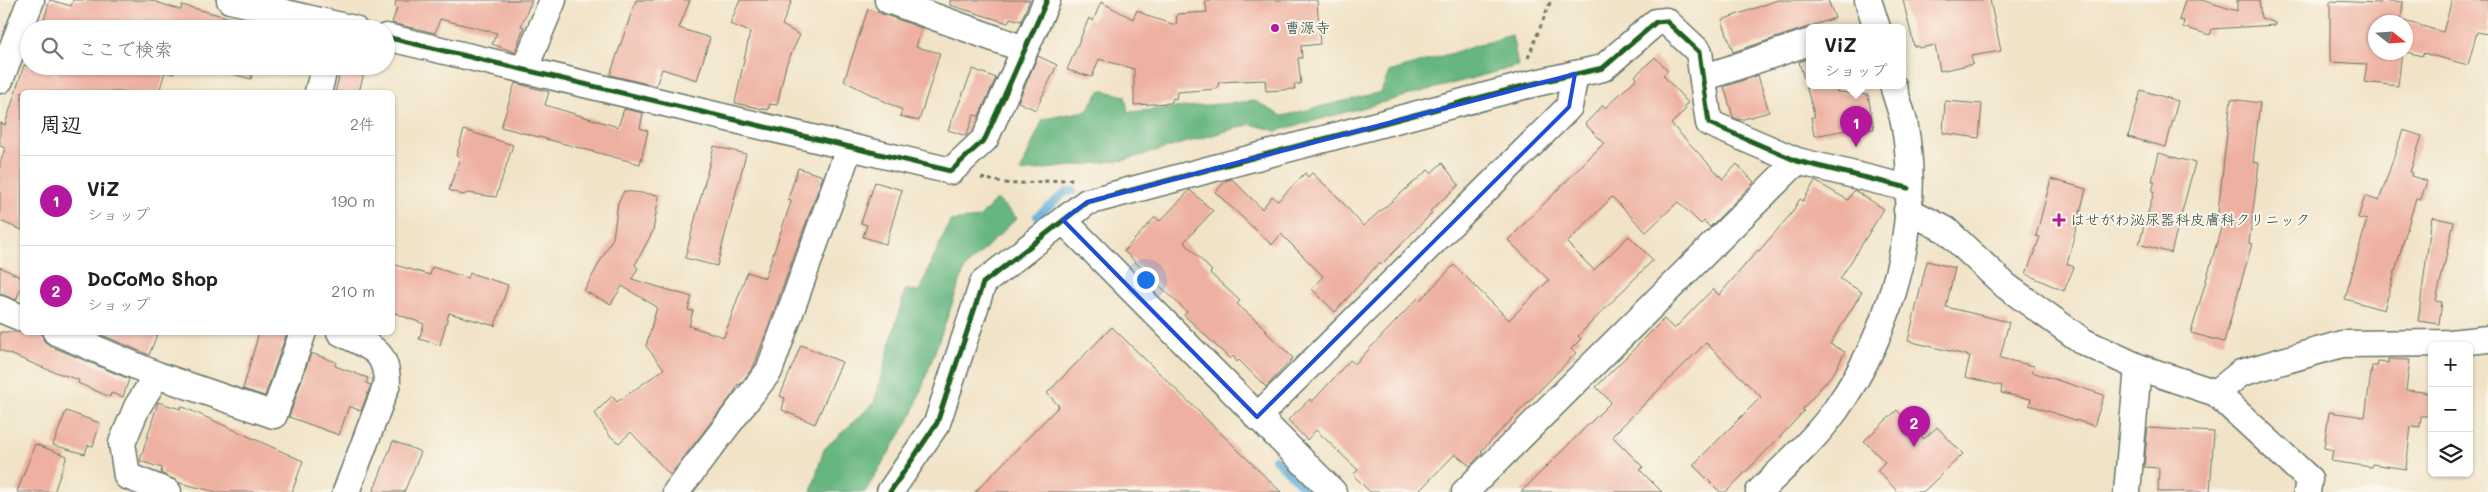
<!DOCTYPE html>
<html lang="ja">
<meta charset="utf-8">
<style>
:root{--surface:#fff;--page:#f6f6f6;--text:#202124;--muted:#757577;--line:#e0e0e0;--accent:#b5179e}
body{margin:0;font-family:Mali,"Klee One",sans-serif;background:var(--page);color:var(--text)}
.controls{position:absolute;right:15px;bottom:15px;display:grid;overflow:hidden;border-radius:8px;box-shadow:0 1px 4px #0004}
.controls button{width:45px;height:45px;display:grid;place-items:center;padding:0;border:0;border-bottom:1px solid var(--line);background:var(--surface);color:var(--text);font:25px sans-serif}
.compass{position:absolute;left:2368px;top:15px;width:45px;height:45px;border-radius:50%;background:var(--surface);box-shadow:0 1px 4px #0004;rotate:107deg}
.you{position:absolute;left:1145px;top:279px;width:18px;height:18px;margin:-12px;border:4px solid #fff;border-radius:50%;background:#1a73e8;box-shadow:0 0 0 8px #1a73e833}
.badge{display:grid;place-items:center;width:32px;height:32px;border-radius:50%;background:var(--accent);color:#fff;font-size:16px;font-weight:700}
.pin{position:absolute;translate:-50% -41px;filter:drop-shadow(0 1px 2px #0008)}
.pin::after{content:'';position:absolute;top:26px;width:18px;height:15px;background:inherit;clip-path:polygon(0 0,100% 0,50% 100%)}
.popup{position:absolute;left:1806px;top:24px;width:100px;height:65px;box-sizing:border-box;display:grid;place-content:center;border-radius:8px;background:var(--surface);filter:drop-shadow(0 1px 4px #0005);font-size:16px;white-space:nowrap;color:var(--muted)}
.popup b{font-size:19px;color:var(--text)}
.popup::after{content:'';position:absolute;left:50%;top:100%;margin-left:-10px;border:10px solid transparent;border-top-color:var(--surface)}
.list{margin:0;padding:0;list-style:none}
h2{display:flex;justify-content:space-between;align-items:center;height:65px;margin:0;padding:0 20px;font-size:21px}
h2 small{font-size:16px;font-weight:400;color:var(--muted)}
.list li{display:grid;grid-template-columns:32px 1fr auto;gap:15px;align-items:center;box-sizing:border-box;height:90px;padding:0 20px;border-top:1px solid var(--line)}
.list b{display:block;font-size:19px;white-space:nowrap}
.list p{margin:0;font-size:16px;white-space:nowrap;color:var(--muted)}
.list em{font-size:16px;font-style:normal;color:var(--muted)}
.icon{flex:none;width:28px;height:28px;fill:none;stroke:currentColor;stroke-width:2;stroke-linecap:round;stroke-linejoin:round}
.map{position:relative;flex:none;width:2488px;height:492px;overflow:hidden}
.search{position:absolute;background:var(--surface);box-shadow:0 1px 4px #0004;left:20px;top:20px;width:375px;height:55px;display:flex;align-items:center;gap:12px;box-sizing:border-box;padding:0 18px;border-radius:28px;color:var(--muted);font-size:19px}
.panel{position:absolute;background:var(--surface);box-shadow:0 1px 4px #0004;left:20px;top:90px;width:375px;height:245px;border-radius:8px}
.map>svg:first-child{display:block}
.forest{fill:#66b681;stroke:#427a5a}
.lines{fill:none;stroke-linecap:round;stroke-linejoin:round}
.stream{stroke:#62adda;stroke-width:8}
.building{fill:#eeb0a0}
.minor-casing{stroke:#687767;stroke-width:29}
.path{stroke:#687767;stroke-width:3;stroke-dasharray:4 4;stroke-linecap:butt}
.minor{stroke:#fff;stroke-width:26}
.cycleway-casing{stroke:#fbf7ec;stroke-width:8}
.cycleway{stroke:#1b5e20;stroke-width:5}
.marked{fill:none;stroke:#1d4ed8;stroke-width:4;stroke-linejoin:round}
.poi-dot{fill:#b5179e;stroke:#fbf7ec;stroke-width:2}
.labels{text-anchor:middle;stroke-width:4;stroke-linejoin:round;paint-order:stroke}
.poi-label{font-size:15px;fill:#1f3d34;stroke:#fbf7ec;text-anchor:start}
</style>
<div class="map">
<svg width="2488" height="492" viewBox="0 0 2488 492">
<rect width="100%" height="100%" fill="#fbf7ec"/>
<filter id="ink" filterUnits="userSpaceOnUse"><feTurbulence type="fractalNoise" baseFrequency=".02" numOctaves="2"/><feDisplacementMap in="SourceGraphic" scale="10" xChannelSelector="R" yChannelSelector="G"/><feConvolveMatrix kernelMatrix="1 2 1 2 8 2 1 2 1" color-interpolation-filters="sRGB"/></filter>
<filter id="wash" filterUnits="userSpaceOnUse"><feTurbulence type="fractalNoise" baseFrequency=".0096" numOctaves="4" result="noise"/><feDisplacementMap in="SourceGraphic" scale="20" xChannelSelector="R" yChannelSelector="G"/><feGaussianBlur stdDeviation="1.12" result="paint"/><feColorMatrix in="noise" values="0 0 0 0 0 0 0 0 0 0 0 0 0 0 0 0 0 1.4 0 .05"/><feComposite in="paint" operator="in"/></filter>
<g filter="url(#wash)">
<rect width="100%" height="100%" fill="#f1e3c7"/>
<g class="forest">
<polygon points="1512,35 1518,66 1276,131 1251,124 1125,160 1020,172 1043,119 1086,111 1101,90 1125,96 1128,112 1255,101 1282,116 1381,92 1389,72"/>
<polygon points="997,199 1017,218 965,268 912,415 865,492 811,492 824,449 874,403 905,290 919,291 950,221 979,218"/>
</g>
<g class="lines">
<g class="stream">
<polyline points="1037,216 1066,192 1073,191"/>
<polyline points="1275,459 1308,492"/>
</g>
</g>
<g id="blocks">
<g class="building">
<polygon points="50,0 71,6 73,0 150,0 181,10 182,5 245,22 246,19 268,24 266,29 41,29"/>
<polygon points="396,0 532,0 521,26 524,27 515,52 492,44 497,33 440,19 435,33 392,23 397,8 395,7"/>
<polygon points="636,0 690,0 679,28 710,38 697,80 662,69 656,86 610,75"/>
<polygon points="740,0 792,0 782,25 800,35 786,65 777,105 770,104 768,110 735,103 750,32 730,24"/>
<polygon points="950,0 1030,0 1021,21 1010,18 1008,23 950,5"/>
<polygon points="1205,0 1317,0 1320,44 1301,46 1302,58 1298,58 1301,84 1294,84 1295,89 1266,91 1265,80 1219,82 1217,89 1177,92 1176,99 1173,98 1171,103 1134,105 1134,69 1099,59 1092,77 1067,70 1089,18 1093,21 1101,2 1133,19 1137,10 1150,17 1176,25 1177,14 1207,12"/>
<polygon points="1778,0 1828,0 1835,18 1733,52 1722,20"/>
<polygon points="1903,0 1990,0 2001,51 1971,56 1973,64 1940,71 1935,45 1919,48 1918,46 1914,46"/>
<polygon points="2185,0 2202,0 2237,11 2237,0 2259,0 2261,18 2276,23 2276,25 2212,29 2210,35 2183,27 2184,21 2179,20"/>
<polygon points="2380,0 2403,2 2401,20 2443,32 2452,0 2488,0 2488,34 2477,32 2468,65 2423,53 2422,56 2406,52 2406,22 2376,22 2376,52 2402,52 2398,86 2364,82 2367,64 2330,62 2330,1 2380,3"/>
<polygon points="868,9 922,28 916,47 940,53 919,121 900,116 902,110 844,81"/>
<polygon points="1038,56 1057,65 1036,110 1018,102"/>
<polygon points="1655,57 1668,71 1663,75 1688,103 1684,106 1686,109 1671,124 1723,179 1737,164 1754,182 1710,227 1704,221 1701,224 1678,202 1646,232 1612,197 1567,243 1594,270 1629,236 1653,260 1578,336 1581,339 1571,349 1576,353 1481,451 1483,452 1470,466 1455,454 1418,492 1370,492 1353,475 1358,470 1316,430 1307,440 1288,420 1310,399 1312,402 1350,360 1355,364 1418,298 1420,300 1454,265 1509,320 1549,280 1508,240 1604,143 1585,124 1603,105 1605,108 1637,78 1635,76"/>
<polygon points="1810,58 1810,78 1804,79 1799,62"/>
<polygon points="24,65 57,75 59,66 176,66 174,74 165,72 159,92 22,92 22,230 0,221 0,163 5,148 0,146 0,123 5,125"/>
<polygon points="202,66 255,66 251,79"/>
<polygon points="342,66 366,66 359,92 335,92"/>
<polygon points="973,69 996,78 979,116 974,115 966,136 948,130"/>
<polygon points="1758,75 1769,112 1740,120 1733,117 1724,87"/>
<polygon points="515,83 549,92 545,105 618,127 624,109 643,113 640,128 648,131 640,164 501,127"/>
<polygon points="1806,86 1837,86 1837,92 1868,95 1874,129 1846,130 1814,136 1811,117 1815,117"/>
<polygon points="2141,90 2178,101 2166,147 2128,137"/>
<polygon points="2231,99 2260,103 2253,162 2259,163 2249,243 2252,244 2224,342 2191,333 2223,221 2217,220"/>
<polygon points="1945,101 1982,104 1979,138 1943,133"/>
<polygon points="464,130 513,145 496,197 468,193 463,195 449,190 460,157 456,156"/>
<polygon points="2403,130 2422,136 2410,172 2412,172 2411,176 2427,181 2421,199 2416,198 2384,310 2345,299 2367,220 2358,218 2365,196 2379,201"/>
<polygon points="714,146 746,154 717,266 685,258"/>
<polygon points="2159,153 2195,163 2171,253 2139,244 2154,192 2152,191 2155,181 2152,181"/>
<polygon points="1442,163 1459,185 1430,211 1432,213 1381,265 1379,263 1335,312 1312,289 1323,276 1281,234 1272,245 1215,192 1227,180 1232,179 1262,209 1272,196 1278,201 1305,173 1308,177 1312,173 1338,197 1363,226 1428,170 1431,173"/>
<polygon points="798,168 823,176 754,366 740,385 738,384 733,394 670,475 631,432 619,443 609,435 595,413 612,396 617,402 664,369 646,346 657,307 622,286 611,304 584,291 613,238 618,203 624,191 659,195 653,231 635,265 638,268 632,279 692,297 688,310 693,311 689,326 724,337 747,272 765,278 791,202 791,200 788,199"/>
<polygon points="2051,179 2086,189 2067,264 2074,267 2064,291 2026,274 2040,237 2036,236"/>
<polygon points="1815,181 1848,200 1854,190 1884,209 1840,279 1862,292 1830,344 1845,352 1835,371 1802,410 1804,411 1781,436 1726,492 1720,492 1693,465 1761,397 1706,343 1612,436 1643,467 1640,470 1662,492 1521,492 1611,402 1596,387 1664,319 1674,329 1713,289 1719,295 1758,250 1759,251 1791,214 1800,199 1803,201"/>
<polygon points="875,182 902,190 886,244 863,237 867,225 861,223"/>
<polygon points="1190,190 1213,211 1184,242 1212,271 1210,273 1240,301 1237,304 1267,330 1265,331 1293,358 1266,387 1239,360 1237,362 1233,356 1230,359 1184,315 1187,312 1124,251 1155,217 1160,221"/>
<polygon points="2432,217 2454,222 2436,301 2442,302 2439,324 2418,321"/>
<polygon points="1927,261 1955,268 1946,307 2009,322 2000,358 2034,366 2032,372 2104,395 2094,426 2029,405 2031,399 2001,393 2002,386 1965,377 1970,356 1908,341"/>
<polygon points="392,264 430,275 432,267 468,278 470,273 508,285 495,326 449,313 440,345 419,339 424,324 392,312"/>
<polygon points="0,267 22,278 22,286 16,300 0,294"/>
<polygon points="1112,327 1281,492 975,492 1059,406 1047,393"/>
<polygon points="0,332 41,332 44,341 50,346 129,379 123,397 111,393 110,397 78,383 79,380 46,369 0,350"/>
<polygon points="95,332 158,332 149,355"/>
<polygon points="259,332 287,332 265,396 243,389"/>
<polygon points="801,345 842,362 815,424 782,410 785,398 780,396"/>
<polygon points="311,353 336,362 335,366 368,378 366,383 371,385 361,411 349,406 339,435 289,417"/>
<polygon points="2388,359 2410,360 2406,390 2431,393 2428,416 2421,416 2420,427 2411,426 2406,469 2372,464 2371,467 2331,461 2333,450 2324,448 2329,412 2365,417 2372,366 2377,366 2378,362 2388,363"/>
<polygon points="158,402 180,409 181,406 303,461 292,492 216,492 180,483 161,473 162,468 140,461"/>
<polygon points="1897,410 1924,439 1937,427 1963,454 1923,492 1898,492 1877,470 1885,462 1864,441"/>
<polygon points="66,411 100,423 93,446 88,445 85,454 53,445"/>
<polygon points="2148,428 2214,432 2210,492 2158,492 2159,468 2144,467"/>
<polygon points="393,441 421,452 404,492 373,492"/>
<polygon points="35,444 67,456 54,492 17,492"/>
</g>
</g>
</g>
<g filter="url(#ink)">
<use href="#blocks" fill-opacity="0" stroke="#687767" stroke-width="1"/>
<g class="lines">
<defs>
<g id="minor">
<polyline points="230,0 354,29"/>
<polyline points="888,0 1024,49"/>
<polyline points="1868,0 1877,28"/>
<polyline points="386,37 951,171 985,139 1047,0"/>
<polyline points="524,70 553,0"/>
<polyline points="1703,78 1810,42"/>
<polyline points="0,80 31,0"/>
<polyline points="318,92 325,66"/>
<polyline points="1907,210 1946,230 2006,286 2084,342 2138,367 2216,393 2309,479 2307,492"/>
<polyline points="1063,220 1333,492"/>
<polyline points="0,309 22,318"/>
<polyline points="56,332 157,375"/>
<path d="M340 332C368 347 387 348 387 384L346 492"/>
<polyline points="2216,393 2241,373 2342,344 2450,343 2488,339"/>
<polyline points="1257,417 1569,107 1575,74"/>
<polyline points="168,492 127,476 122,443 137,407 157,375 274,415 303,332"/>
<polyline points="676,492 769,371 849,148"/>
<polyline points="890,492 937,423 983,283 1087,202 1527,85 1603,68 1656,22 1666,21 1699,52 1709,123 1797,161 1908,188"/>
<polyline points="1465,492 1797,161"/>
<path d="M1759 492C1785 466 1813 441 1835 411 1892 331 1923 221 1904 122 1901 110 1897 98 1893 86"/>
<polyline points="2127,492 2138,367"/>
</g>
</defs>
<use href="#minor" class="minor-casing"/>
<g class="path">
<polyline points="1528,58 1551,0"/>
<polyline points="981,178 1011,184 1073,179"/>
</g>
<use href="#minor" class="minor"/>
<defs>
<g id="cycleway">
<polyline points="386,37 951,171 985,139 1047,0"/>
<polyline points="890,492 937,423 983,283 1087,202 1527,85 1603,68 1656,22 1666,21 1699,52 1709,123 1797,161 1908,188"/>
</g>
</defs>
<use href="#cycleway" class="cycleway-casing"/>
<use href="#cycleway" class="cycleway"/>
</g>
</g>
<path class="marked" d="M1575 74 1569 107 1257 417 1063 220 1087 202Z"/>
<g class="poi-dot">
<circle cx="1275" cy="28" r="5"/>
<path d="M2056.5 212.5h5v5h5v5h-5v5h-5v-5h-5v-5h5z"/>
</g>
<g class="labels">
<g class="poi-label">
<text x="1285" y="33">曹源寺</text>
<text x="2070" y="225">はせがわ泌尿器科皮膚科クリニック</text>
</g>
</g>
</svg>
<div class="controls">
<button>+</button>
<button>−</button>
<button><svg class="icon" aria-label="layers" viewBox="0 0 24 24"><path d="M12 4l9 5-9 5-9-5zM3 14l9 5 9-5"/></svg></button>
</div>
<svg class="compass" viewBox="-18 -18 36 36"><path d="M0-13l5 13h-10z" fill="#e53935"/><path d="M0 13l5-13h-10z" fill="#757577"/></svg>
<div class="you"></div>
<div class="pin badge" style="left:1856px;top:147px">1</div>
<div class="popup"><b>ViZ</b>ショップ</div>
<div class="pin badge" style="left:1914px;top:447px">2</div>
<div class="search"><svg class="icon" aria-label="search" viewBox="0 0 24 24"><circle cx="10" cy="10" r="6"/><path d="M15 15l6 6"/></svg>ここで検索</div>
<section class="panel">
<h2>周辺<small>2件</small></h2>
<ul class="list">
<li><span class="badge">1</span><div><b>ViZ</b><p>ショップ</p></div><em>190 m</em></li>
<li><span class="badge">2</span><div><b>DoCoMo Shop</b><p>ショップ</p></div><em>210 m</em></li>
</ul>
</section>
</div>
